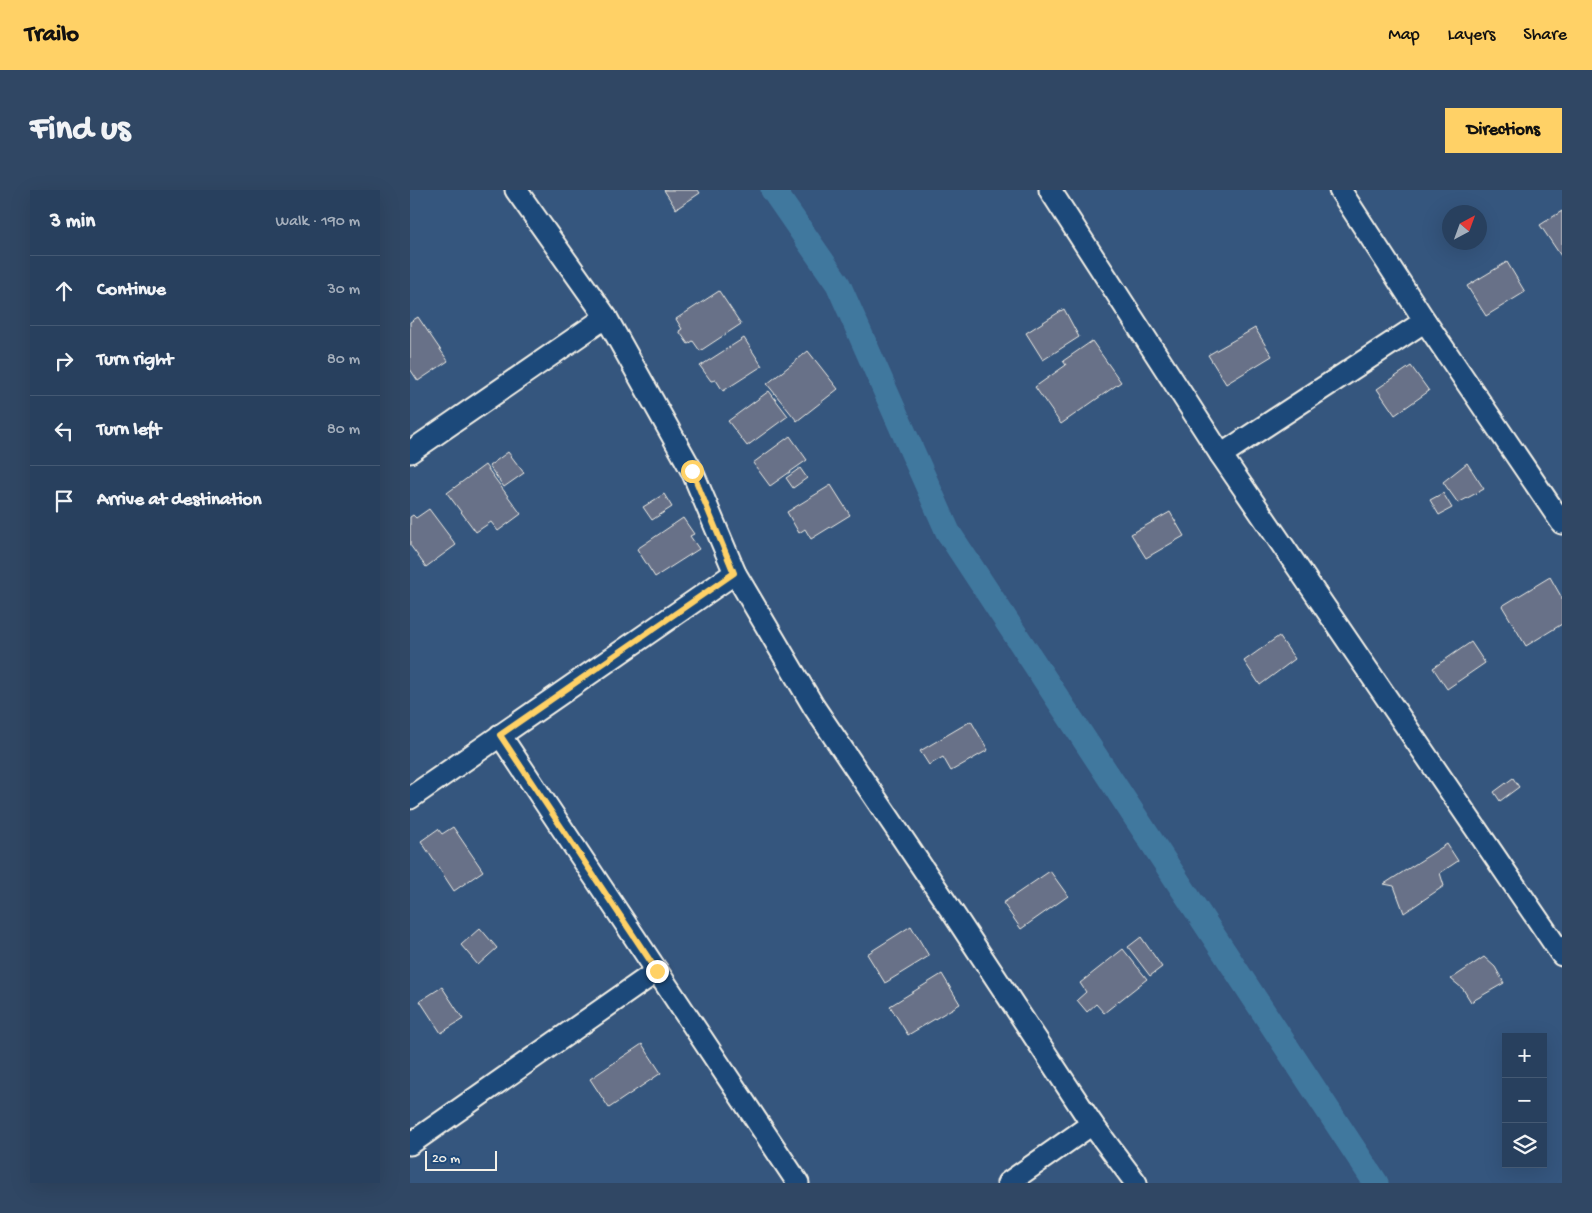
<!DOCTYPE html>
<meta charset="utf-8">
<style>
:root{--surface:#28405e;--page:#304764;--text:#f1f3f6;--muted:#a5afbc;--line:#445973;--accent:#ffd166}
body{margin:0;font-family:"Gochi Hand",sans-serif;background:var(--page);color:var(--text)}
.controls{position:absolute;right:15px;bottom:15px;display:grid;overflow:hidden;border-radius:0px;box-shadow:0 5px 20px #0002}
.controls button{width:45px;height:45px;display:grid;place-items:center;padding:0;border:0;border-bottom:1px solid var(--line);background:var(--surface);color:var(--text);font:25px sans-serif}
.compass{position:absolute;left:1032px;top:15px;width:45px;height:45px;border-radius:50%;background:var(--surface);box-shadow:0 5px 20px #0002;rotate:41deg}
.scale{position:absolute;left:15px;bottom:12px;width:72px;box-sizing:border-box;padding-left:5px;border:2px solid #f4f1e8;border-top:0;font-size:14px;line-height:18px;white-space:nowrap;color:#f4f1e8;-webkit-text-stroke:4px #1f4a7a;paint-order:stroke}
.stop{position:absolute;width:15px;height:15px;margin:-11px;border:4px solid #ffd166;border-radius:50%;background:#fff}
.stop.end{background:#ffd166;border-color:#fff;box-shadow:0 1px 5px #0008}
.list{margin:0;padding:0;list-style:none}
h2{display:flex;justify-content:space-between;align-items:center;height:65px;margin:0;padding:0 20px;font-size:21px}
h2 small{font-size:16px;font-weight:400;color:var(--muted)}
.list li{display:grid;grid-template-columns:32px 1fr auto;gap:15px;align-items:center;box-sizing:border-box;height:70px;padding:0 20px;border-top:1px solid var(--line)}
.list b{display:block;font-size:19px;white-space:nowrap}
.list em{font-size:16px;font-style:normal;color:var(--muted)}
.icon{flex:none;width:28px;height:28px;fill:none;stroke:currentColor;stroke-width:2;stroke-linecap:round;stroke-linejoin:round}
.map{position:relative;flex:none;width:1152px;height:993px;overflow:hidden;border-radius:0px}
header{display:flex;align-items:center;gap:30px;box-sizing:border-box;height:70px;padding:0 25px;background:var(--accent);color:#111}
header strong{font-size:24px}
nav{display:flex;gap:28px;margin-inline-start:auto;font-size:18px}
.intro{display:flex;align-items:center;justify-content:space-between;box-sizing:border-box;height:120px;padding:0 30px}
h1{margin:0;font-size:35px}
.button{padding:12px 22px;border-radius:0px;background:var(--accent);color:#111;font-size:18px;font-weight:700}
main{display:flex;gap:30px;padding:0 30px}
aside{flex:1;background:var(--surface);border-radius:0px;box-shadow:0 5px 20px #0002}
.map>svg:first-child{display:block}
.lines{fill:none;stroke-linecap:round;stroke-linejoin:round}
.canal{stroke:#41789e;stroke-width:25}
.building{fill:#687188;stroke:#f4f1e8}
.street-casing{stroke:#f4f1e8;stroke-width:25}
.street{stroke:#1f4a7a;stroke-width:21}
.route{stroke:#ffd166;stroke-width:6}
</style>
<header>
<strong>Trailo</strong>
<nav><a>Map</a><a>Layers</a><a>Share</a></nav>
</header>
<div class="intro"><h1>Find us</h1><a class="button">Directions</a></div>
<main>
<aside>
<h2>3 min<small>Walk · 190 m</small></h2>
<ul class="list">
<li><svg class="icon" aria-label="ahead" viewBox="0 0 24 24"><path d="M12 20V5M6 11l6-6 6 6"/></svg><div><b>Continue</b></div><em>30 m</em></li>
<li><svg class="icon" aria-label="right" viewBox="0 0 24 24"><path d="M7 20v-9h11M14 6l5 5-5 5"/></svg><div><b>Turn right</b></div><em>80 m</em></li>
<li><svg class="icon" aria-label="left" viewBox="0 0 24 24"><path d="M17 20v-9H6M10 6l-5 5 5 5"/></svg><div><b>Turn left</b></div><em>80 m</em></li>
<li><svg class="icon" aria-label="arrive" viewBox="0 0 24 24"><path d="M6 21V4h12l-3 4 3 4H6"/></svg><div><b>Arrive at destination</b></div></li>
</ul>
</aside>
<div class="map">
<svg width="1152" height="993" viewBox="0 0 1152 993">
<rect width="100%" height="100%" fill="#35567e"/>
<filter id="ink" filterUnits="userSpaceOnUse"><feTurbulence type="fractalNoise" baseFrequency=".02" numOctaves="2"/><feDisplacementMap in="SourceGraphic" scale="10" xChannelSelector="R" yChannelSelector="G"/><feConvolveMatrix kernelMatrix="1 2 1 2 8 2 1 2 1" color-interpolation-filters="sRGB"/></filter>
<g filter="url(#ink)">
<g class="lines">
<polyline class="canal" points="363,0 428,94 538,342 966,993"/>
</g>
<g class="building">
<polygon points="254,0 288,0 290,3 266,19"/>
<polygon points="1152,21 1152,66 1151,66 1130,35"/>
<polygon points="1097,72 1115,102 1076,126 1057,96"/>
<polygon points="309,101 331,134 290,161 283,151 278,154 269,141 272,139 266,129"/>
<polygon points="654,119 669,147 633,170 616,143"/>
<polygon points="8,127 38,171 8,191 0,179 0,132"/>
<polygon points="845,138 862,166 816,194 798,165"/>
<polygon points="334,148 352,176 313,201 306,190 301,191 290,176"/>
<polygon points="682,151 711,192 651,234 625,197 656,175 653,171"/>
<polygon points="398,161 428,199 387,231 357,194"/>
<polygon points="1001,176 1019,201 985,225 967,199"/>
<polygon points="359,201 378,226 337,256 318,231"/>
<polygon points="380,246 397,270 360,296 343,273"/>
<polygon points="98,262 114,283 94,297 79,276"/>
<polygon points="1057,273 1074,299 1048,313 1033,292"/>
<polygon points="75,275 111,324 88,341 81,332 66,342 37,303"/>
<polygon points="390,278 397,288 383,298 376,288"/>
<polygon points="421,295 440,325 401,349 395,339 389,343 377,322"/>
<polygon points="1033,303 1042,318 1029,325 1020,310"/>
<polygon points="254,304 262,317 242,330 233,317"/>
<polygon points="19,319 46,355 16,377 0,355 0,327 3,325 6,328"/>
<polygon points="760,322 774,346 736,368 721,344"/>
<polygon points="273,328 284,344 280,346 289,359 245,387 227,359"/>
<polygon points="1140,387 1152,408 1152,434 1116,456 1092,416"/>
<polygon points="869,446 885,469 850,495 834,471"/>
<polygon points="1061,452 1075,473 1037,499 1023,478"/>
<polygon points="561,531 578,560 541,581 533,567 519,575 510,561"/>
<polygon points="1103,588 1109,597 1090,611 1084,602"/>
<polygon points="43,637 73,681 44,701 11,651 28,639 32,644"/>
<polygon points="1037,654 1048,671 1030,683 1034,696 994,723 984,696 974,694"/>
<polygon points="640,681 658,706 611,739 593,713"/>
<polygon points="501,736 519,766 475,793 457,764"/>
<polygon points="70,738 87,758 68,775 51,755"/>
<polygon points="731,747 752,777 740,786 718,757"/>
<polygon points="713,759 737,789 694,823 686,814 677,822 667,810 676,802 670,793"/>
<polygon points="1074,767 1085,777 1094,793 1061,812 1053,799 1041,789"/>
<polygon points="532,784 550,814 498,845 480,816"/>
<polygon points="32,797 53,829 31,843 10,811"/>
<polygon points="232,854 251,883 199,918 180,889"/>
</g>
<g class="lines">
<defs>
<g id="street">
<polyline points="106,0 196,127 282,281 325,383 404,517 545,726 682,934 726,993"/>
<polyline points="640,0 811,265 1152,765"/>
<polyline points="930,0 1015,131 1152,333"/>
<polyline points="0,262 196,127"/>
<polyline points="811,265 1015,131"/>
<polyline points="90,545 388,993"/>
<polyline points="0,608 325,383"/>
<polyline points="0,954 247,781"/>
<polyline points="598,993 682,934"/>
</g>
</defs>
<use href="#street" class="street-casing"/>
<use href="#street" class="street"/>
</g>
</g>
<g class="lines" filter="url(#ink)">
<polyline class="route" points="247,781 90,545 324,383 282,281"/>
</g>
</svg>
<div class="controls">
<button>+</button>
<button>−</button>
<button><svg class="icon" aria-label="layers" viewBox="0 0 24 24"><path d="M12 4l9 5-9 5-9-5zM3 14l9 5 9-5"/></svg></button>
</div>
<svg class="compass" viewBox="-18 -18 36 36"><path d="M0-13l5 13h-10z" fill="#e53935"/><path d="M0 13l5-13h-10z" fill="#a5afbc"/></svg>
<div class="scale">20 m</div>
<div class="stop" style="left:282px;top:281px"></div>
<div class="stop end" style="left:247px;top:781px"></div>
</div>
</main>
